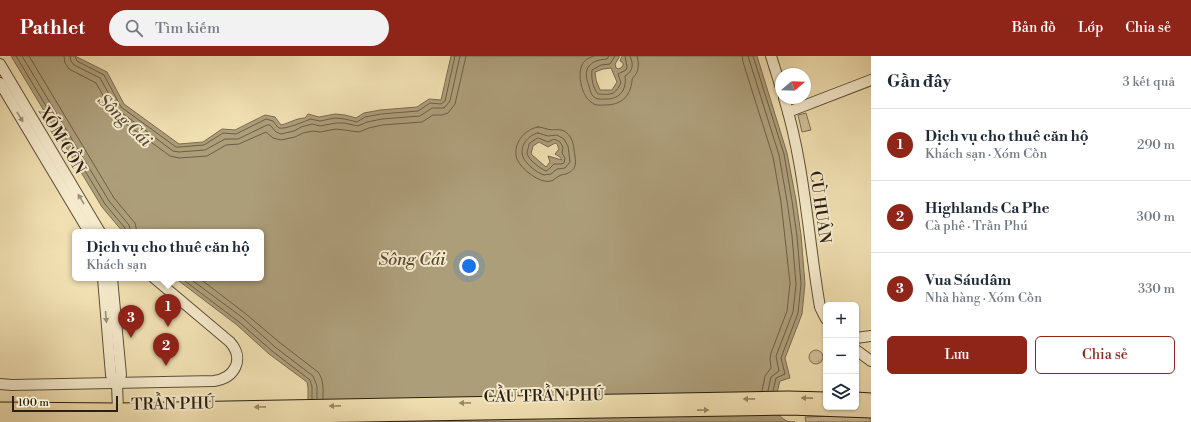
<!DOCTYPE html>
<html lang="vi">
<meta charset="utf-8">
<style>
:root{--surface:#fff;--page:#f2f2f3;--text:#1f2937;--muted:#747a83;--line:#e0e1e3;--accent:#8f2418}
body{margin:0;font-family:"Libre Bodoni",serif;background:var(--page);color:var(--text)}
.controls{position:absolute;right:12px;bottom:12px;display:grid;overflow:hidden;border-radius:6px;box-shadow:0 1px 3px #0004}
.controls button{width:36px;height:36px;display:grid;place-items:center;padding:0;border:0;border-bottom:1px solid var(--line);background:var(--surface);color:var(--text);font:20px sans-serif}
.compass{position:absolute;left:775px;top:12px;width:36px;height:36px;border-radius:50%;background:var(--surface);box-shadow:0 1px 3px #0004;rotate:71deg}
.scale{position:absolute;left:12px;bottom:10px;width:106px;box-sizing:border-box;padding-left:4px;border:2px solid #2b1f10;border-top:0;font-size:11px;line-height:14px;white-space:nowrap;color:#2b1f10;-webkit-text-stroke:3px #f5eacc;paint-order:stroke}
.you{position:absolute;left:469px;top:210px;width:14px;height:14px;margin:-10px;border:3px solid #fff;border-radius:50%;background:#1a73e8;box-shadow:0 0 0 6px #1a73e833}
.badge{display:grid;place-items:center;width:26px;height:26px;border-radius:50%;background:var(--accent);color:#fff;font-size:13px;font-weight:700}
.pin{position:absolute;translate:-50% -33px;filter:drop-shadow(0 1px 2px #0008)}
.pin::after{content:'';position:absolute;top:21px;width:14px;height:12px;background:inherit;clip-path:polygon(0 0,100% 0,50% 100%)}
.popup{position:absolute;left:72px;top:173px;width:192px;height:52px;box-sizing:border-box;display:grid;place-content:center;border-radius:6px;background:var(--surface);filter:drop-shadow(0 1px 3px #0005);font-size:13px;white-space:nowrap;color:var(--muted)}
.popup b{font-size:15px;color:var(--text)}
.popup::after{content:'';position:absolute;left:50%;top:100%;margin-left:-8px;border:8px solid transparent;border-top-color:var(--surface)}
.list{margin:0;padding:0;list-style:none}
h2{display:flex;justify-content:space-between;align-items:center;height:52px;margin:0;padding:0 16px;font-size:17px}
h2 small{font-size:13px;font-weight:400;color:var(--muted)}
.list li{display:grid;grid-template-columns:26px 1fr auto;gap:12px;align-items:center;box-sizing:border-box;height:72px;padding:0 16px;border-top:1px solid var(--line)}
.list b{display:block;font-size:15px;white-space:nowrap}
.list p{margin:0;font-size:13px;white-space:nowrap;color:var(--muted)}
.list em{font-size:13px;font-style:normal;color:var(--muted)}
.actions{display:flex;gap:8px;padding:12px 16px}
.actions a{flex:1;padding:9px 0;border:1px solid var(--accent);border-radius:6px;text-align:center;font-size:14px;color:var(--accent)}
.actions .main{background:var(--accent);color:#fff}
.icon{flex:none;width:22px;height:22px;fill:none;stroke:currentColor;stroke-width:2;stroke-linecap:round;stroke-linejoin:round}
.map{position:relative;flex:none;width:871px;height:366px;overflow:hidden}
header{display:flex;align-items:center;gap:24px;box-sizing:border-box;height:56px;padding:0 20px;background:var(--accent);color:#fff}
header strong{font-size:19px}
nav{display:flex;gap:22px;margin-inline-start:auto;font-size:14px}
.search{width:280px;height:36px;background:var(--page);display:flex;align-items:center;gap:10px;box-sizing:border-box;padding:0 14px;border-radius:22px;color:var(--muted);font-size:15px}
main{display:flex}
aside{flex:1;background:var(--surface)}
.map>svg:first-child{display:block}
.grass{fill:url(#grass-tufts);stroke:#7d6e53}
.water{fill:#ad9e7a;stroke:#796b50;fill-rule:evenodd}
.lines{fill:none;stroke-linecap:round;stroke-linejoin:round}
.shore{stroke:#6c5e45;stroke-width:1}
.minor-casing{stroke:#5c4f38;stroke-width:12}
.major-casing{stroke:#2b1f10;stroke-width:15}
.minor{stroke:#f5eacc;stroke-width:10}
.major{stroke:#f0dfb1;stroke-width:13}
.oneway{fill:#9a8f77}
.oneway2{fill:#978969}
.labels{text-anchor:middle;stroke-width:4;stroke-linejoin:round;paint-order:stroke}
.street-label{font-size:16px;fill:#2b1f10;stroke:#f5eacc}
.water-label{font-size:17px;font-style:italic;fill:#584b35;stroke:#f5eacc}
</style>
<header>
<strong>Pathlet</strong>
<div class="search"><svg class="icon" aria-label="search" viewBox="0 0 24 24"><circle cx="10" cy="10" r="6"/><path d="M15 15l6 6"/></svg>Tìm kiếm</div>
<nav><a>Bản đồ</a><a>Lớp</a><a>Chia sẻ</a></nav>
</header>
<main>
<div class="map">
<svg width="871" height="366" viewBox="0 0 871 366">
<defs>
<pattern id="grass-tufts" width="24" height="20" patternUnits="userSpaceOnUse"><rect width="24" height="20" fill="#cfbe96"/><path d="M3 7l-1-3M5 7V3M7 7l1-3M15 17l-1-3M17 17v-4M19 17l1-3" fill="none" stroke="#b2a380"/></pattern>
</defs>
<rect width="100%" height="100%" fill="#f0dfb1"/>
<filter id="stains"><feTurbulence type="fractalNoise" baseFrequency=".005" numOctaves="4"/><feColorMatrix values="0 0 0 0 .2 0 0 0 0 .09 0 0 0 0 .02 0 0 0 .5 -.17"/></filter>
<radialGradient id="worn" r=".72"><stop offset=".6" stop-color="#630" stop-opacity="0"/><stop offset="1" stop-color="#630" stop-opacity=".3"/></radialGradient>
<g class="grass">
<polygon points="806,57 811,74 802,76 798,59"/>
<circle cx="816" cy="301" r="7"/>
<polygon points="871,359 871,366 806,366 805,361"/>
</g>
<path class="water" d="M11 0H75L107 16 124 48 179 88 203 86 222 73 235 74 265 59 275 61 281 69C290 67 296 62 305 62L308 58 319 61 335 58 345 59 356 62 364 57 380 54 417 51 429 43 441 44 451 0H620L615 8 616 12 619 13 623 10V7L620 5 622 0H757L787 97 796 144 801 179 805 228 802 258 785 302 790 322 780 325C777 337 771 356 785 364 787 366 792 366 795 366H308V332L307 326 269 298 237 269 175 222H261V176H123L102 151ZM611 12 617 26 612 34H600L596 24 595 16 603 13ZM539 86 548 91 555 87 557 88 559 93 555 98 560 101 562 104 548 100 550 106 546 111 531 98 533 90Z"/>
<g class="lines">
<g class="shore">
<polyline points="16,0 105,148 125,172 126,176"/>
<polyline points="22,0 109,145 129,169 131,176"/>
<polyline points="29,0 114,142 135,167 137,176"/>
<polyline points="64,0 65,7 69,13 96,27 114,59 170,100 179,102 207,100 226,89 239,88 266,76 273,82 281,84 295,81 303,77 313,75 320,76 336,73 359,76 369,72 382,69 422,66 433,59 442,59 448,57 455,48 466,0"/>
<polyline points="70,0 71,5 74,9 100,22 118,54 173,95 179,96 205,94 225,83 238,83 267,69 270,69 276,76 281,78 294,75 301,71 312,68 320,70 336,67 344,67 358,70 367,66 382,63 420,60 432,52 444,52 450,45 460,0"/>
<path d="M75 0 77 5 104 19 121 51 176 91H179L204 89 223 77 236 78 266 63 273 65C275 67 277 71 279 72 283 74 307 65 310 63L320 65 335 62 345 63 357 66 365 61 381 58 418 55 430 47 441 48 445 45 455 0"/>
<path d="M594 0C589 2 584 4 582 9 577 19 582 40 591 46 595 50 600 49 605 49 621 49 630 41 632 25 632 21 634 21 636 18 639 12 639 6 637 0"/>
<path d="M609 0 607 3C589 4 582 13 589 30 590 34 591 39 594 41 598 44 602 43 607 43 620 43 627 33 625 20 633 15 634 9 630 0"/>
<path d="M615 0 610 8 601 9 592 14C591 22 593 32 598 38 611 39 615 39 621 27L618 18 626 14 627 11 625 0"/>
<polyline points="742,0 743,6 773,101 781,146 790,227 787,255 771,297 770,303 771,312 765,320 762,335"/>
<polyline points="748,0 779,99 787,145 792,180 796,228 793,256 776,300 779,315 771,321 768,335"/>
<polyline points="753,0 784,98 792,145 797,180 801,228 798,257 781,302 785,318 776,322 773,335"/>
<path d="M538 71C541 71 543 72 547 73 553 75 558 72 564 75 571 79 573 86 574 93 575 103 579 112 568 117 565 119 562 118 559 120 556 121 555 124 551 125 540 128 521 113 517 103 512 89 524 73 538 71Z"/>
<path d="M538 77 548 80 557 79 564 83 568 90 570 106 565 112 557 113 551 118 544 119C537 117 526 108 523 101 519 90 528 79 538 77Z"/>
<path d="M538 82 548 86 554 83 560 86 563 91 562 97 565 102 564 107 561 108H554L549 113 546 115C541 113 528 104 527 97 527 95 529 91 529 88Z"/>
<polyline points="181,222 239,266 272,295 310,324 312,331 312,343"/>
<polyline points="189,222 243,262 275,291 313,320 317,330 317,343"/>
<path d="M199 222 246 258 279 286 318 316C324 324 323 333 323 343"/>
</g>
<defs>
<g id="minor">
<polyline points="771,0 781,32"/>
<polyline points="0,8 100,176"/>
<polyline points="0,27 89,176"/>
<path d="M784 42C805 110 808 182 820 251L826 263"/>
<polyline points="788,56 871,24"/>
<polyline points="103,222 111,319 117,328"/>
<polyline points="112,222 121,319 117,328 118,354"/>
<polyline points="856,282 871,280"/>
<polyline points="856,294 871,305"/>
<path d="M0 328 12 329 214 325C235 322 245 303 230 286L154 222"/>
</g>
<g id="major">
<polyline points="856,343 871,344"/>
<polyline points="0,353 118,354 788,342 826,343"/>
<polyline points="0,363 119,365 300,360 789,352 871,355"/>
</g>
</defs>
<use href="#minor" class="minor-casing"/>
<use href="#major" class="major-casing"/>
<use href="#minor" class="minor"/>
<use href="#major" class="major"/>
</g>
<defs><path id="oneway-solid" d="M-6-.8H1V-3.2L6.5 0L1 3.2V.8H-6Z"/></defs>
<g class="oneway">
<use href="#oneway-solid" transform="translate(20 61) rotate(59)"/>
<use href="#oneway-solid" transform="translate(81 143) rotate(-121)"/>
<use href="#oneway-solid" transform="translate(106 261) rotate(85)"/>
</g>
<g class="oneway2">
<use href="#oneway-solid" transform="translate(807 342) rotate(-179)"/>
<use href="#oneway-solid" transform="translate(749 343) rotate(179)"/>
<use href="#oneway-solid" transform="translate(465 347) rotate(179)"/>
<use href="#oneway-solid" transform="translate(335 350) rotate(179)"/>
<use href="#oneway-solid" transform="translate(260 351) rotate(179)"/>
<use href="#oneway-solid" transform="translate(703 354) rotate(-1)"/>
</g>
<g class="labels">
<g class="street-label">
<text transform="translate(63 84) rotate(59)" y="6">XÓM CỒN</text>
<text transform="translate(821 151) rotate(82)" y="6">CÙ HUÂN</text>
<text transform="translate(544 339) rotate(-1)" y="6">CẦU TRẦN PHÚ</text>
<text transform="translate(173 347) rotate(-1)" y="6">TRẦN PHÚ</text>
</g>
<g class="water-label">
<text transform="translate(125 64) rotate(44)" y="6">Sông Cái</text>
<text x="412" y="209">Sông Cái</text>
</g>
</g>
<rect width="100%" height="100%" filter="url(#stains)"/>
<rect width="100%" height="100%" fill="url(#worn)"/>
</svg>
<div class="controls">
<button>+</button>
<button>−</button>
<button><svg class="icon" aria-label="layers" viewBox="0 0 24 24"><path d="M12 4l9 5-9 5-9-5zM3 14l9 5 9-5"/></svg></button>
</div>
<svg class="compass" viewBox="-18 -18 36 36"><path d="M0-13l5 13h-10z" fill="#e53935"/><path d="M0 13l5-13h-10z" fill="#747a83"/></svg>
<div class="scale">100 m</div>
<div class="you"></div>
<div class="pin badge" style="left:168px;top:271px">1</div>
<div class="popup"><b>Dịch vụ cho thuê căn hộ</b>Khách sạn</div>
<div class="pin badge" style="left:166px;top:310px">2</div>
<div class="pin badge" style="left:131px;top:282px">3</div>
</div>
<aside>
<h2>Gần đây<small>3 kết quả</small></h2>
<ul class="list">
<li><span class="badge">1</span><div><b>Dịch vụ cho thuê căn hộ</b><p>Khách sạn · Xóm Cồn</p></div><em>290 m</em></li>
<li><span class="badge">2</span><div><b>Highlands Ca Phe</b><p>Cà phê · Trần Phú</p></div><em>300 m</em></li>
<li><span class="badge">3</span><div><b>Vua Sáudâm</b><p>Nhà hàng · Xóm Cồn</p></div><em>330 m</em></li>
</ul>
<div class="actions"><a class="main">Lưu</a><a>Chia sẻ</a></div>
</aside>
</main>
